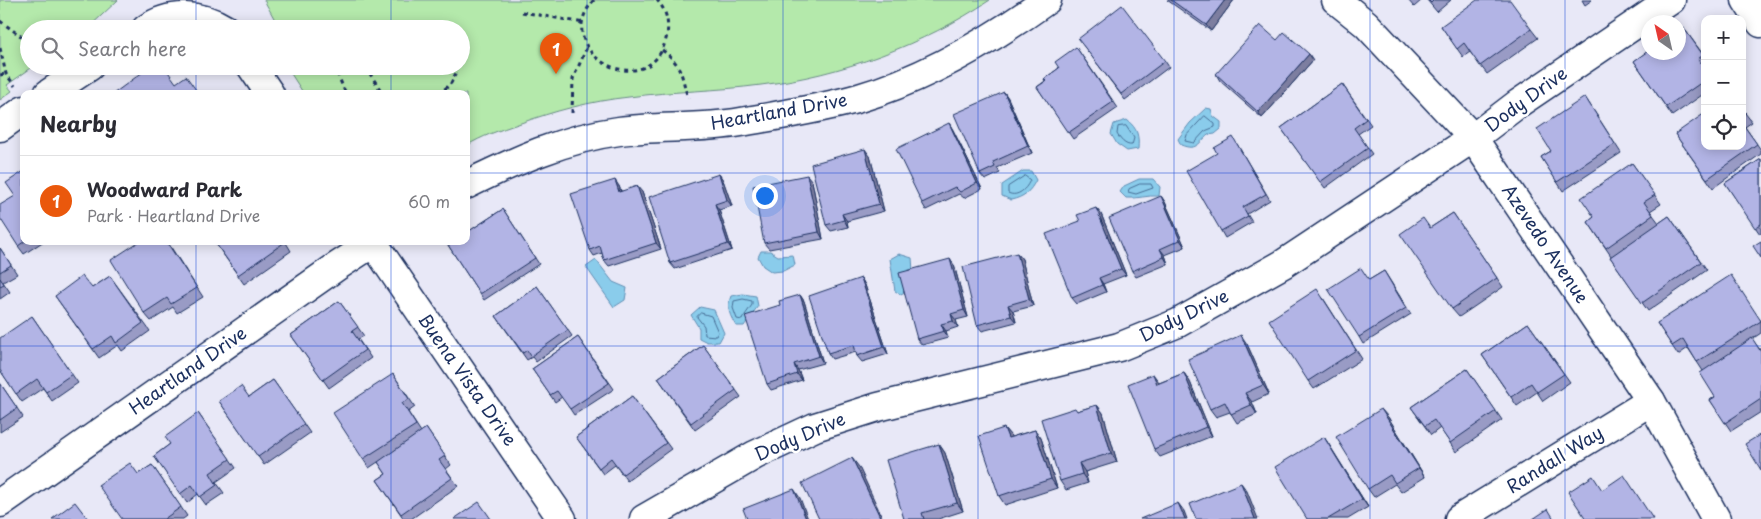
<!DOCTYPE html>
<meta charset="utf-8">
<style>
:root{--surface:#fff;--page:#f2f2f3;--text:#2b2b33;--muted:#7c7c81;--line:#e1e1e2;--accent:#ea580c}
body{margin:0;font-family:"Playpen Sans",sans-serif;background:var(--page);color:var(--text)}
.controls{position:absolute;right:15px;top:15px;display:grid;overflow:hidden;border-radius:10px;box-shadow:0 2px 12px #0003}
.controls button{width:45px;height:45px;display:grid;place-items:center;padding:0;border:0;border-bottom:1px solid var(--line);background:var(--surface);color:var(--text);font:25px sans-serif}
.compass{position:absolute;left:1641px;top:15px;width:45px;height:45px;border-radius:50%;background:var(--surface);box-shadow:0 2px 12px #0003;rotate:326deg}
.you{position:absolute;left:764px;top:195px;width:18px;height:18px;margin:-12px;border:4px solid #fff;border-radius:50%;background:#1a73e8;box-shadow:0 0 0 8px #1a73e833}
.badge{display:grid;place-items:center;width:32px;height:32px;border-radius:50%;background:var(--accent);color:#fff;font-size:16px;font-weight:700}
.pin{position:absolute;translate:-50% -41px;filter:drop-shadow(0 1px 2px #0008)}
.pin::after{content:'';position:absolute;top:26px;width:18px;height:15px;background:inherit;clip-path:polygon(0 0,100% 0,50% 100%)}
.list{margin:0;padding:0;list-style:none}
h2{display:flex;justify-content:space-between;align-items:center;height:65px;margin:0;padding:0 20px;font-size:21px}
h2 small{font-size:16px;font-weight:400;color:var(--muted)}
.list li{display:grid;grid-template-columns:32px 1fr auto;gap:15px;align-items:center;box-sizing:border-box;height:90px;padding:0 20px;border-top:1px solid var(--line)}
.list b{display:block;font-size:19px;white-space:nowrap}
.list p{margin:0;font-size:16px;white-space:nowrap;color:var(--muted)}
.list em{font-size:16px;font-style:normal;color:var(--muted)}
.icon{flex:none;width:28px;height:28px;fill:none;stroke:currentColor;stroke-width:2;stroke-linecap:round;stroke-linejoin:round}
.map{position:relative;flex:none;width:1761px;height:519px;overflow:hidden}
.search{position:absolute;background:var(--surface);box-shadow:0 2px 12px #0003;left:20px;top:20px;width:450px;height:55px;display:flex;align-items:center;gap:12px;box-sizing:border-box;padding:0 18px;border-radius:28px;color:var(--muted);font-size:19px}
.panel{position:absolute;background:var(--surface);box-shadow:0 2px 12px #0003;left:20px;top:90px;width:450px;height:155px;border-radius:10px}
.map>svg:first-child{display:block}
.green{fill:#b4e9ab;stroke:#688c84}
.water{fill:#8acceb;stroke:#5e8db3}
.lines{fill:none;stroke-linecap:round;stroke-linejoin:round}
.shore{stroke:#476e96;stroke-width:1}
.minor-casing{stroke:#1b2f5e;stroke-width:31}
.path{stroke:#1b2f5e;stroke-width:3;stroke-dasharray:4 4;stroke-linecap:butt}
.minor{stroke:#fff;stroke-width:28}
.wall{fill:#999bc5;stroke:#1b2f5e}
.shaded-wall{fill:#7d7ea0;stroke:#1b2f5e}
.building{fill:#b2b4e5;stroke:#1b2f5e}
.grid{fill:none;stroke:#1d4ed8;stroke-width:1;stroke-opacity:0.55}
.labels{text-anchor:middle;stroke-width:5;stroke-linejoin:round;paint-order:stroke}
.street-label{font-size:18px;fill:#1b2f5e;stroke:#fff}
</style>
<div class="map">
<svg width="1761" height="519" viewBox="0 0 1761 519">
<rect width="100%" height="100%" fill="#e8e8f7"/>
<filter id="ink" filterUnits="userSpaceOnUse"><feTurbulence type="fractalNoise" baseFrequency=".02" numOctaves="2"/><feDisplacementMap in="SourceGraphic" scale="10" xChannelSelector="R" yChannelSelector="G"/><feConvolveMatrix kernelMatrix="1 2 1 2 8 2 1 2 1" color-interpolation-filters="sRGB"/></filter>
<g filter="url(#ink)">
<g class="green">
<polygon points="0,0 118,0 87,29 29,29 29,66 34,66 7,85 12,91 0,100"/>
<path d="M264 0H990C923 45 841 75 761 85 717 91 672 91 629 97 591 101 554 111 518 124 500 130 482 136 466 146V94H304L286 66H461V29H280Z"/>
</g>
<g class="water">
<path d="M1206 108 1211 109 1213 116 1221 122V129L1215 134 1208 135C1198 144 1196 151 1181 145L1178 139 1190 123Z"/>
<path d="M1127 120C1138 129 1139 136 1138 149L1127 151 1117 144 1111 134 1114 124Z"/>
<path d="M1023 171H1031L1036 180C1030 192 1024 197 1011 200L1002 196V185Z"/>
<path d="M1139 179H1153L1160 187 1159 196C1147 195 1138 199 1126 198L1120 192 1124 186Z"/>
<polygon points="761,251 770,251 778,256 793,255 795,265 783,271 772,272 763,266 758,257"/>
<polygon points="899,254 912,258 913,271 902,295 895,291 890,259"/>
<polygon points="596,260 613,282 627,288 625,300 614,307 586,267"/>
<path d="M743 294 756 296 758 306 744 326H736C730 316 726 308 731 296Z"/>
<polygon points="700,307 714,310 724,333 719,342 707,342 699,338 699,328 691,315"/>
</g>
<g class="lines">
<g class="shore">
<polygon points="1205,116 1215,124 1215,127 1205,131 1194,143 1185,141 1187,135"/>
<path d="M1126 126 1134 138 1132 145C1125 146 1120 139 1117 134L1118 127Z"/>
<path d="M1025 176 1030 180C1027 188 1018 198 1008 193V187Z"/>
<polygon points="1140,184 1151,184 1153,188 1136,194 1128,192 1129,189"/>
<polygon points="701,313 711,316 718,332 716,336 705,335 704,326 697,317"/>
<polyline points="744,316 742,320 737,319 733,308 734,301 743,299 752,301 752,305 745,315"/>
</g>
<defs>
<g id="minor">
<polyline points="1336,0 1366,24 1473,138 1651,401 1716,519"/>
<polyline points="1746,0 1761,23"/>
<path d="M146 29C170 12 201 14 225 29"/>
<polyline points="251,66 270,94"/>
<polyline points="48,94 90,66"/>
<polyline points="0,127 24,110"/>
<path d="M466 185C514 161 566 138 619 131 659 126 701 129 741 122 780 115 821 109 859 98 927 78 991 40 1047 0"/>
<polyline points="372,241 562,519"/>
<polyline points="0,503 336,267 376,241"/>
<polyline points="644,519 755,455 815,427 878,407 1119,347 1178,323 1283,264 1473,138 1519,103 1671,0"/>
<polyline points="1459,519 1651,401"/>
</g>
</defs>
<use href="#minor" class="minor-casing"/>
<g class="path">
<path d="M594 0C547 52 649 106 666 39 670 25 667 11 657 0"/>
<polyline points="522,12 584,23"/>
<polyline points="0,21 29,42"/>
<polyline points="418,29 429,29"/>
<polyline points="0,48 6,74 15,86"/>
<path d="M662 50C683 65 681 76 688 98"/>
<polyline points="334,66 346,94"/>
<polyline points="368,66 367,69 383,94"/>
<polyline points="0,75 6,74"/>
<polyline points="438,94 450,85 457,71 454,66"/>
<polyline points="572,113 573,79 587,47"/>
</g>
<use href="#minor" class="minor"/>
</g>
<g class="wall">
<polygon points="1167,0 1234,0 1211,31"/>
<polygon points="1408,0 1422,0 1414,7"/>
<polygon points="1427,0 1451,0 1437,12"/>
<polygon points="1582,0 1592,0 1585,5"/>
<polygon points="1441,26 1531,29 1538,38 1487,74 1470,52 1463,57"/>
<polygon points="1683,27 1705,57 1705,93 1672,116 1634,61"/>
<polygon points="1083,45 1165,61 1169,67 1125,100"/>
<polygon points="1076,47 1118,108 1073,139 1037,87 1045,81 1044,79 1059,68"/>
<polygon points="1313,60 1262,118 1220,81 1216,74"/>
<polygon points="1342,84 1371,125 1358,134 1372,154 1325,188 1281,128"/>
<polygon points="1004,92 1008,98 1032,153 997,168 1000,173 985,180 980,174"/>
<polygon points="1585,97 1621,153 1563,191 1541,157 1551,151"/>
<polygon points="1742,109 1752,122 1745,127 1761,150 1761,154 1713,188 1675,134 1742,146"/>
<polygon points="949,123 953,130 982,189 964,198 959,194 926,210 922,203"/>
<polygon points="1237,144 1270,200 1247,214 1252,222 1225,238 1221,231"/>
<polygon points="870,156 884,211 847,221 848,227 831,231 826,225"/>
<polygon points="1761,159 1761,233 1760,234 1725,183"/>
<polygon points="1632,163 1661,204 1650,211 1659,223 1669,216 1707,270 1648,311 1610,257 1611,256 1588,222 1594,217"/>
<polygon points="24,171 24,241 44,241 24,254 18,246 15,196"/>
<polygon points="719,174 723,180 732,206 719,210 732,250 675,269 670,263"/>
<polygon points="812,181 823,239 769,249 764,243"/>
<polygon points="619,186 621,191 642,192 661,249 609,266 604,260 602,253 594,256 590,250"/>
<polygon points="1161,196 1165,202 1185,247 1165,255 1168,264 1136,277 1132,271"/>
<polygon points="1096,208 1101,214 1126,275 1103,284 1106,292 1077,304 1072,298 1080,221"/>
<polygon points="503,209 539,264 484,300 448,245"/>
<polygon points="1453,213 1503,287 1459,317 1452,309 1430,228"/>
<polygon points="167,241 203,297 177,313 173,307 151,321 144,313"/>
<polygon points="214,241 285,241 291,251 244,284"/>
<polygon points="0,248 17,274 3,282 10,292 0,299"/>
<polygon points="1017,253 1022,259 1033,306 1013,311 1016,322 982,331 977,325"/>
<polygon points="954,265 968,317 956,320 958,327 946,331 948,338 922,345 917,339"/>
<polygon points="1384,271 1411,314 1363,344 1359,337 1369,280"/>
<polygon points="110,276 150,331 122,351 118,345 99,358 55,296 92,288"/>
<polygon points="861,278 865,285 888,354 862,362 857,356 856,352 832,359 828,353"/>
<polygon points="537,286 572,336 536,362 532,357 527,360 496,316"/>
<polygon points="800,295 804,301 823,363 798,370 802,380 771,390 767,384 780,305"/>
<polygon points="1323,298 1362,359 1314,389 1308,381"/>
<polygon points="339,301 364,336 358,339 371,358 329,388 291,335"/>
<polygon points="32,316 78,383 52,401 43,388 22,402 0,370"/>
<polygon points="1761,320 1761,333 1752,339 1761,351 1761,412 1731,431 1710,400 1715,397 1703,371 1688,348 1678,355 1657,323"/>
<polygon points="1528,323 1570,382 1543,401 1537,392 1517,406 1482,355"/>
<polygon points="578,337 614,389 574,415 562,397 555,402 532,369"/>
<polygon points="1247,344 1269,394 1252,402 1257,414 1237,423 1230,412 1216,417 1210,409"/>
<polygon points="703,345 741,397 695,430 658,378"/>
<polygon points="1467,369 1502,420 1456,452 1440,428 1431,435 1411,407"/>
<polygon points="1184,373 1190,382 1212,436 1160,457 1154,449 1159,383"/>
<polygon points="393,374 415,407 408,412 421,432 426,428 451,465 446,469 458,486 411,519 404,519 377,480 386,474 378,462 369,468 363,459"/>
<polygon points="273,380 310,433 264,465 219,401 249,397"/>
<polygon points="0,383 23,417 0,432"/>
<polygon points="632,396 671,449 627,481 615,465 603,474 576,437"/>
<polygon points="1097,405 1103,413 1117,462 1085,472 1088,483 1066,490 1060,481 1077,411"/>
<polygon points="198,413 236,468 216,482 224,493 206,505 198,494 187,503 154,456 170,444"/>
<polygon points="1388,417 1425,477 1401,492 1395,484 1374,497 1368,489"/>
<polygon points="1004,428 1011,437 1035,430 1041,438 1057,488 1005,505 999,496"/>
<polygon points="1324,437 1368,507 1348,519 1307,519"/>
<polygon points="939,444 945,453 963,511 938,519 904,519"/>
<polygon points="152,465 187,516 183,519 122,519 138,474"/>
</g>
<g class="shaded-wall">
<polygon points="1225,0 1234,0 1211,31 1206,25"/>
<polygon points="1309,54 1313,60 1262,118 1258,112"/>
<polygon points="1004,92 1008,98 1032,153 1028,146"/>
<polygon points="949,123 953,130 982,189 977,183"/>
<polygon points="865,149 870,156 884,211 879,204"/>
<polygon points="719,174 723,180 732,206 727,200"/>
<polygon points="807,175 812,181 823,239 819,232"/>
<polygon points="615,180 619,186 623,198 619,192"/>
<polygon points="637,186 642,192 661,249 656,243"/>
<polygon points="1161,196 1165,202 1185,247 1180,240"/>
<polygon points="715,204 719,210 732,250 728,244"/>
<polygon points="1096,208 1101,214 1126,275 1121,269"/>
<polygon points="842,214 847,221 848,227 844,220"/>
<polygon points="1160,249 1165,255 1168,264 1164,257"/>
<polygon points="1017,253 1022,259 1033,306 1029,299"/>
<polygon points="950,259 954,265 968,317 964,310"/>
<polygon points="861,278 865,285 888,354 884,347"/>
<polygon points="1099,278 1103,284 1106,292 1102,285"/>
<polygon points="800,295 804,301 823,363 819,356"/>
<polygon points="1008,305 1013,311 1016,322 1011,316"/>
<polygon points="951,314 956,320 958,327 953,321"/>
<polygon points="941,324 946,331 948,338 944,331"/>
<polygon points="1241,335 1247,344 1269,394 1263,385"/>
<polygon points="794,364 798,370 802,380 797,374"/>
<polygon points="1184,373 1190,382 1212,436 1206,427"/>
<polygon points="1153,374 1159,382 1163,393 1157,384"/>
<polygon points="1245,393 1252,402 1257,414 1251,405"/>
<polygon points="1097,405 1103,413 1117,462 1111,453"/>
<polygon points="1381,409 1388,417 1425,477 1419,468"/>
<polygon points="1004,428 1011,436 1014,447 1008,438"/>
<polygon points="1035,430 1041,438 1057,488 1051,479"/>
<polygon points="1324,437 1330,446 1368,507 1362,499"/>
<polygon points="939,444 945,453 963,511 957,503"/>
<polygon points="852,458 859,467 883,519 881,519"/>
<polygon points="1079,463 1085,472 1088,483 1082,474"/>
<polygon points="1241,483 1247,491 1258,519 1255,519"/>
<polygon points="794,489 800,498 808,519 806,519"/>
<polygon points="1178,503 1184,511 1187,519 1185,519"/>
</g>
<g class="building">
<polygon points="1171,0 1225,0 1206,25"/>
<polygon points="1428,0 1434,0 1431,3"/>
<polygon points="1477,0 1510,0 1531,29 1480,66 1464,43 1457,49 1441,26"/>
<polygon points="1122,5 1165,61 1121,94 1078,39"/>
<polygon points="1260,25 1277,40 1284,32 1309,54 1258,112 1216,74"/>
<polygon points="1683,27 1703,55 1698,59 1705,68 1705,80 1666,107 1634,61 1648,51 1648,52 1678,52 1678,30"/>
<polygon points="1076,47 1113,102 1068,133 1037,87 1046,81 1044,79 1059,68 1055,62"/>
<polygon points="151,66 164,66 176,83 186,76 199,94 113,94"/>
<polygon points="1342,84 1366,119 1354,128 1368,148 1320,182 1281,128"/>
<polygon points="1004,92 1028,146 993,162 995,167 980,174 954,114"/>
<polygon points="1585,97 1615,144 1557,182 1541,157 1551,151 1537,129"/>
<polygon points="1742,109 1746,113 1742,116"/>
<polygon points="1705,113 1705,146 1742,146 1742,123 1757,144 1707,179 1675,134"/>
<polygon points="949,123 977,183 960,192 955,187 922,203 896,149"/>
<polygon points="1233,137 1266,194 1243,207 1248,216 1221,231 1186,171 1217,153 1214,148"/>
<polygon points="865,149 879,204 842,214 844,220 826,225 811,164"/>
<polygon points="1761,159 1761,224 1755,228 1725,183"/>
<polygon points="1632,163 1655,195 1644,202 1653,215 1606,248 1588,222 1594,217 1581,198"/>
<polygon points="24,171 24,241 25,241 18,246 0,218 0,205 15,196 6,183"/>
<polygon points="719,174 727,200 715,204 728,244 670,263 649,197"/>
<polygon points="807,175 819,232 764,243 753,186"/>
<polygon points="615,180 619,192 637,186 656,243 604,260 600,246 590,250 571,194"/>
<polygon points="1161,196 1180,240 1160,249 1164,257 1132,271 1109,218"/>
<polygon points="1096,208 1121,269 1099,278 1102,285 1072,298 1046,234 1080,221 1077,215"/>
<polygon points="503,209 535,258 480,294 448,245 454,241 466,241 466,233"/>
<polygon points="1453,213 1497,278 1452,309 1400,234 1423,218 1430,228"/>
<polygon points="1669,216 1701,262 1642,303 1610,257"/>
<polygon points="140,241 166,241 197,288 171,304 167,298 144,313 111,260"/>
<polygon points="214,241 285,241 285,242 238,275"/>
<polygon points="1761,241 1761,258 1753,246"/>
<polygon points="0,248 11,265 0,272"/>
<polygon points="1017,253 1029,299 1008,305 1011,316 977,325 963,267"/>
<polygon points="950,259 964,310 951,314 953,321 941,324 944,331 917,339 899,273"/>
<polygon points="1361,268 1369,280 1384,271 1406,308 1359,337 1328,289"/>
<polygon points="1731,275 1761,321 1697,362 1683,339 1672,346 1657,323"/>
<polygon points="82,276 92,288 110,276 143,323 116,343 112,336 93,349 55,296"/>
<polygon points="0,278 4,284 0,286"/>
<polygon points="861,278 884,347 857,356 854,345 828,353 809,296"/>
<polygon points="537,286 568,330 531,356 527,350 523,353 496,316"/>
<polygon points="1317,289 1356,350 1308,381 1269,320"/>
<polygon points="800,295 819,356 794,364 797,374 767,384 745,316 780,305 779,301"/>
<polygon points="339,301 358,327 352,331 365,350 323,380 291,335"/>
<polygon points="32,316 72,374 46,392 37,379 16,394 0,370 0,338"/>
<polygon points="1528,323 1564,374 1537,392 1531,383 1511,397 1482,355"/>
<polygon points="1241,335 1263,385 1245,393 1251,405 1231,414 1225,402 1210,409 1188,359"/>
<polygon points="578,337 609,383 570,409 557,391 550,395 532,369"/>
<polygon points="1752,338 1761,352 1761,399 1725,423 1710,400 1715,397 1700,373"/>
<polygon points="703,345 736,390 691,423 658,378"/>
<polygon points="1467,369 1496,411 1450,443 1434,420 1425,426 1411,407"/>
<polygon points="1184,373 1206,427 1154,449 1128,384 1153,374 1157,384"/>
<polygon points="393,374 409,399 402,403 416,425 363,459 333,413"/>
<polygon points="273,380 304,424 258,457 219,401 241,386 249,397"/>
<polygon points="0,383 17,408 0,420"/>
<polygon points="632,396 666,443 623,474 611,458 599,468 576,437"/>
<polygon points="1097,405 1111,453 1079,463 1082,474 1060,481 1041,419 1075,408 1077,411"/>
<polygon points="1381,409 1419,468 1395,483 1390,475 1368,489 1336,437"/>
<polygon points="198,413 230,459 210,473 217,485 200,497 192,485 180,494 154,456 170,444 165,437"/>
<polygon points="426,428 445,456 439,460 452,478 401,514 377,480 386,474 378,462"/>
<polygon points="1004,428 1008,438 1035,430 1051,479 999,496 979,436"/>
<polygon points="1761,434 1761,470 1745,444"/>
<polygon points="1324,437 1362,499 1328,519 1307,519 1275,467"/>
<polygon points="939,444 957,503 922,513 924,519 904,519 886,460"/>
<polygon points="852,458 881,519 819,519 802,483"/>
<polygon points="130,463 138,474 152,465 181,507 164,519 122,519 98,485"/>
<polygon points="1624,475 1653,519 1586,519 1568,492 1593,476 1602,490"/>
<polygon points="1241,483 1255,519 1196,519 1190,504"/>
<polygon points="794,489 806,519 747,519 743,509"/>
<polygon points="75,502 88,519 52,519"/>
<polygon points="479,502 491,519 454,519"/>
<polygon points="1178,503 1185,519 1140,519"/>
<polygon points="1548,509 1554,519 1533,519"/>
</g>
</g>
<path class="grid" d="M196 0V29M391 0V29M587 0V519M783 0V519M978 0V519M1174 0V519M1370 0V519M1565 0V519M196 66V94M391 66V94M0 173H24M466 173H1761M196 241V519M391 241V519M0 346H1761"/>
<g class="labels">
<g class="street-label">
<text transform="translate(1526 100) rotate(-36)" y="6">Dody Drive</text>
<text transform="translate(779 112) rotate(-10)" y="6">Heartland Drive</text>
<text transform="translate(1545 244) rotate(56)" y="6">Azevedo Avenue</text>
<text transform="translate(1184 316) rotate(-26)" y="6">Dody Drive</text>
<text transform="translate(188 371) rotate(-35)" y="6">Heartland Drive</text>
<text transform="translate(467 380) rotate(55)" y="6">Buena Vista Drive</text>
<text transform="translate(800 437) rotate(-23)" y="6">Dody Drive</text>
<text transform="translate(1555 460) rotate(-32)" y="6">Randall Way</text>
</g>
</g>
</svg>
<div class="controls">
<button>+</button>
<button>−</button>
<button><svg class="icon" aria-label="locate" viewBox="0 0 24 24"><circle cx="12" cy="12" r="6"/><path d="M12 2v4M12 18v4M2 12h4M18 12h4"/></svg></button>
</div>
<svg class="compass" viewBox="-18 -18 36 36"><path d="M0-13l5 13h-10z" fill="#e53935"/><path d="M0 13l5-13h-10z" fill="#7c7c81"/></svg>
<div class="you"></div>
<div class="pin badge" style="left:556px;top:74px">1</div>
<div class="search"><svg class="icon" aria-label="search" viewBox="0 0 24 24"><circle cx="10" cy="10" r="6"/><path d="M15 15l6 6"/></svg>Search here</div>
<section class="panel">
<h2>Nearby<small></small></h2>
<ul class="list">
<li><span class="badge">1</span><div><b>Woodward Park</b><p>Park · Heartland Drive</p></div><em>60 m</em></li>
</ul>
</section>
</div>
